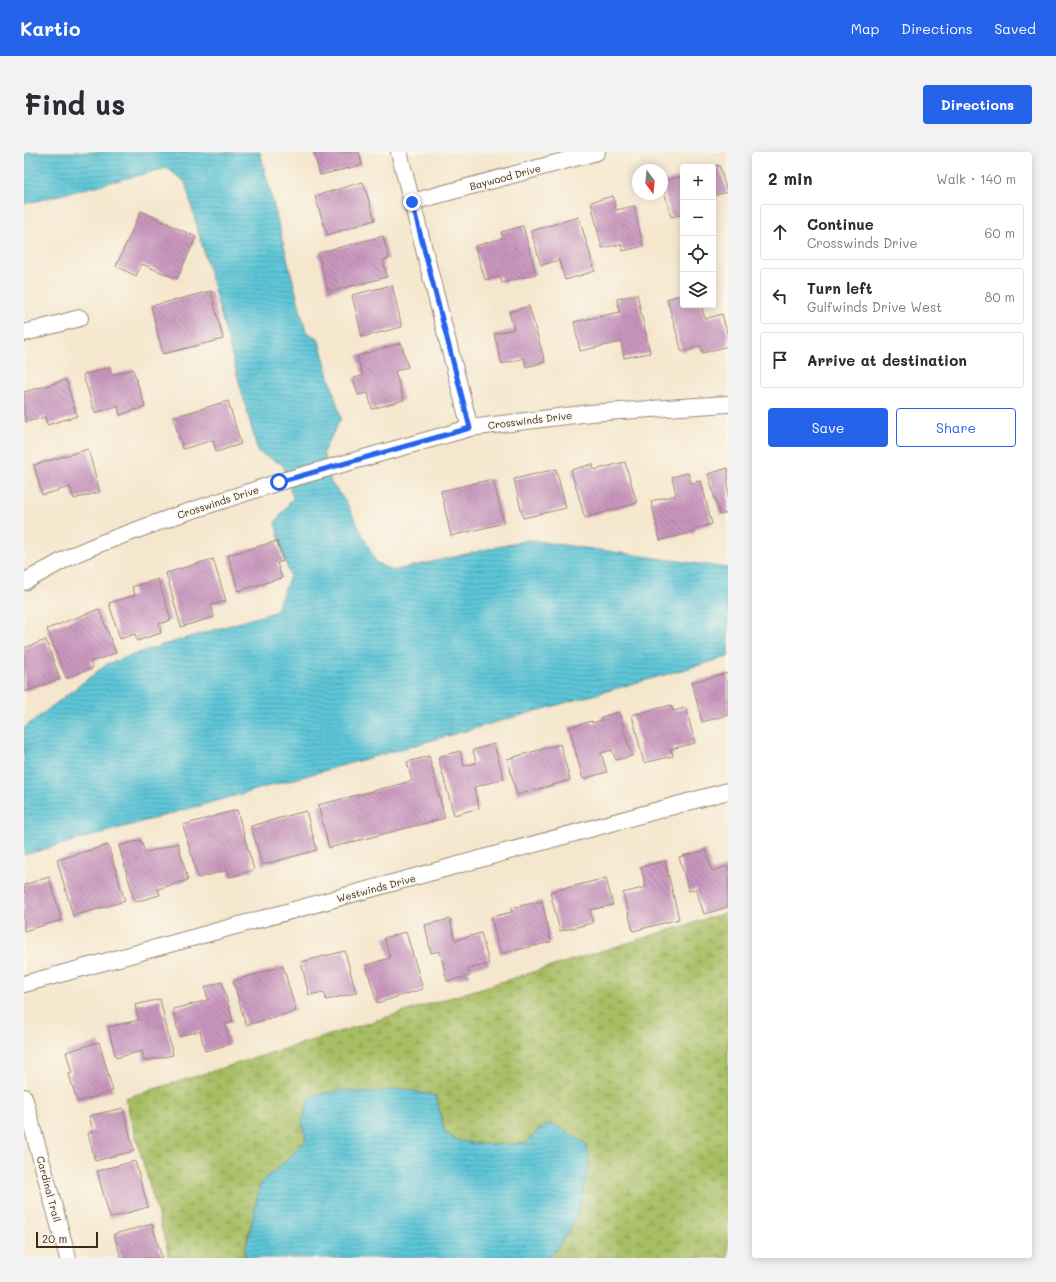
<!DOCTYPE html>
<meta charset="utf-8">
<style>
:root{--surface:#fff;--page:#f2f2f3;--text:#2b2b33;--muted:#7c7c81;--line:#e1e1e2;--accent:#2563eb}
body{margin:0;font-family:Mali,sans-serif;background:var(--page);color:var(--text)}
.controls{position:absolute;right:12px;top:12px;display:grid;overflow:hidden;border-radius:4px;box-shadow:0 2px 10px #0003}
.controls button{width:36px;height:36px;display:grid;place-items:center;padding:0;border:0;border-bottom:1px solid var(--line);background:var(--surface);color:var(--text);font:20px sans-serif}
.compass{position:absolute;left:608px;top:12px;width:36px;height:36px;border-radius:50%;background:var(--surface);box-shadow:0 2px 10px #0003;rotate:165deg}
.scale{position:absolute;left:12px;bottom:10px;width:62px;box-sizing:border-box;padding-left:4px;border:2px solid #3b2a1e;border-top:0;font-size:11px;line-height:14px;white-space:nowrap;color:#3b2a1e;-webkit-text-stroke:3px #fbf7ec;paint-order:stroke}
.stop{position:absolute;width:12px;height:12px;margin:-9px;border:3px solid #2563eb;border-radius:50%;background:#fff}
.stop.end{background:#2563eb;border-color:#fff;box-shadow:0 1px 4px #0008}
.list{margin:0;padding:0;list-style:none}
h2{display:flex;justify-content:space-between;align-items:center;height:52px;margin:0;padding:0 16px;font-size:17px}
h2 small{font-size:13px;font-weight:400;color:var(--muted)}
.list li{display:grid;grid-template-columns:26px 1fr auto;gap:12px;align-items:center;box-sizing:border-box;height:56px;margin:0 8px 8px;padding:0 8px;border:1px solid var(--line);border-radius:4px}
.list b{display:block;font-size:15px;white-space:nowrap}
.list p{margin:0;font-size:13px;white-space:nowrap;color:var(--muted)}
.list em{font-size:13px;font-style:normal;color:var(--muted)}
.actions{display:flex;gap:8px;padding:12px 16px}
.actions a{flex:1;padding:9px 0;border:1px solid var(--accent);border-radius:4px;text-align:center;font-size:14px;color:var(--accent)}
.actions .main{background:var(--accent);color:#fff}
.icon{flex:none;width:22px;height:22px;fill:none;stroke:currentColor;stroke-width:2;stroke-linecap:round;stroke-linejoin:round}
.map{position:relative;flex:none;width:704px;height:1106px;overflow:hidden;border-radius:4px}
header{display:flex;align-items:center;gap:24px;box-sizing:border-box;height:56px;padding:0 20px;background:var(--accent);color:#fff}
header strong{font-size:19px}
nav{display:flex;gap:22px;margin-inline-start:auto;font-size:14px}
.intro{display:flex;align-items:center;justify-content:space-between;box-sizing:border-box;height:96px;padding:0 24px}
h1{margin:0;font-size:28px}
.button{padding:10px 18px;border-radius:4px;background:var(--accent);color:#fff;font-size:14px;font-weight:700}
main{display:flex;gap:24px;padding:0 24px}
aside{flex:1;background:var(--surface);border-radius:4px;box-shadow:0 2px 10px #0003}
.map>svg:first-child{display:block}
.wetland{fill:url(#wetland-marsh);stroke:#717440}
.water{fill:url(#water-rules);stroke:#4c787b}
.building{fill:url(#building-back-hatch)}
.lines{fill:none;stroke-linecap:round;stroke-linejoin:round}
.minor-casing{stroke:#988876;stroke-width:18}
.minor{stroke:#fff;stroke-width:16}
.route{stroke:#2563eb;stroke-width:5}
.labels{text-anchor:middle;stroke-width:3;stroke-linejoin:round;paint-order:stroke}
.street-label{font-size:10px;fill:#3b2a1e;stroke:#fbf7ec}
</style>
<header>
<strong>Kartio</strong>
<nav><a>Map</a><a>Directions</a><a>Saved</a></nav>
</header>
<div class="intro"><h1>Find us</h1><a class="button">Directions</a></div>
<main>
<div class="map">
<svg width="704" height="1106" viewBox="0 0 704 1106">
<defs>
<pattern id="wetland-marsh" width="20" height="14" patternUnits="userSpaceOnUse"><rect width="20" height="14" fill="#a7be63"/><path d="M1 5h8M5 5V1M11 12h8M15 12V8" fill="none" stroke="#899b51"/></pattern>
<pattern id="water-rules" width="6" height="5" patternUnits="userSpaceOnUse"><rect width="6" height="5" fill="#5dc6d8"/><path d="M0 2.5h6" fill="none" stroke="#4ea1af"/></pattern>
<pattern id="building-back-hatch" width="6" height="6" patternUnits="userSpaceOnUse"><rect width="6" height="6" fill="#c995be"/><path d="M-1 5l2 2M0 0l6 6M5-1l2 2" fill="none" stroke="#a47a9a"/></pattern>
</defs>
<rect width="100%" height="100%" fill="#fbf7ec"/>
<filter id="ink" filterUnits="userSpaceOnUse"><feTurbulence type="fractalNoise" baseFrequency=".025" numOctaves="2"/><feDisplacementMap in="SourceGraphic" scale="8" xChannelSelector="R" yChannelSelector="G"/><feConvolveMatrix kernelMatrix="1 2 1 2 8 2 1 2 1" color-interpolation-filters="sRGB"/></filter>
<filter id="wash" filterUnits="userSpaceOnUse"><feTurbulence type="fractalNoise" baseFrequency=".012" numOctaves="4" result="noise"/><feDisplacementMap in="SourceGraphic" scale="16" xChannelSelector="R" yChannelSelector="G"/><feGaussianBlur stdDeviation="0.9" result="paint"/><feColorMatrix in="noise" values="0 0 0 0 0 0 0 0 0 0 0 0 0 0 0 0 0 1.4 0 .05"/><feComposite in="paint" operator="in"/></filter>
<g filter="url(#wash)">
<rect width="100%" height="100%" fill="#f5e7ce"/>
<polygon class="wetland" points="704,760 704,1106 526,1106 546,1078 565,1011 519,975 502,991 471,993 435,989 421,981 412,944 379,937 337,941 320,938 288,943 278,970 282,988 260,1011 241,1026 221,1094 220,1106 146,1106 101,946"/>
<g class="water">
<polygon points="0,0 236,0 282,180 294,186 317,266 299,300 307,331 322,350 352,410 368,419 504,388 704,416 704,505 0,703 0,576 83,512 132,495 251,460 266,425 251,371 269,346 259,313 234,300 161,30 143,16 0,52"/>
<polygon points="379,937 412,944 421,981 435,989 471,993 502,991 519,975 529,972 562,992 565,1011 555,1058 546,1078 526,1106 220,1106 236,1033 241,1026 260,1011 282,988 278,970 284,950 288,943 320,938 337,941"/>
</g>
<g id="blocks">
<g class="building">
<polygon points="290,0 335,0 338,13 296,23"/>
<polygon points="695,13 703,40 689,44 689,15"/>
<polygon points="659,24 659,72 656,63 647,65 638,30"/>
<polygon points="339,30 351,68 303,83 291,44"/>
<polygon points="589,44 592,58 610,54 619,94 599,99 597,92 578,96 567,50"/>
<polygon points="117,59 172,85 153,127 118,112 112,124 92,114"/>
<polygon points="555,65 571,119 541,128 535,108 517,113 507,79"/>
<polygon points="499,74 512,122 478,131 476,124 461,128 451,94 479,86 477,80"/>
<polygon points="359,84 365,107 359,108 363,125 304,140 294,101"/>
<polygon points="368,133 378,175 338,185 328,143"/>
<polygon points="187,139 199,187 139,202 127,154"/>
<polygon points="613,142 626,201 600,206 597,190 556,199 550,170 596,160 593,147"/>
<polygon points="659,142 659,153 677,153 681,167 698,162 704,184 704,194 679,201 676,194 658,200 643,147"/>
<polygon points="505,154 521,210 502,215 500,206 478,212 470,182 490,177 485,160"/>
<polygon points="377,191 384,215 371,219 380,248 348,257 344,241 334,243 329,226 339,224 333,204"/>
<polygon points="86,215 88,223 109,217 121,255 96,263 94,254 71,261 59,223"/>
<polygon points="42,228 53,264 23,273 21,265 2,270 0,262 0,240"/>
<polygon points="204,249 217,292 192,300 189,288 159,297 149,265"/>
<polygon points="64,297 76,340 50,347 46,335 18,343 10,313"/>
<polygon points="601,310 613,351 561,366 547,318 569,312 570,318"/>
<polygon points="704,316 704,361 696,363 684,322"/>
<polygon points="532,317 542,356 499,366 490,327"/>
<polygon points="664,321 667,331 677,329 688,372 670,377 671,380 636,388 627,349 652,343 648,325"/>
<polygon points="469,327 480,371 427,384 417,339"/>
<polygon points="253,389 259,409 253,411 258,426 214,439 204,403"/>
<polygon points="189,407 202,449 187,453 190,465 157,475 142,421"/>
<polygon points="134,427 147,468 135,472 137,481 113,489 111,482 96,487 85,451 111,443 108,435"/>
<polygon points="75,457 92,501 66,510 69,516 42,526 23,477"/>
<polygon points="22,488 36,527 0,540 0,496"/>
<polygon points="704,521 704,563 678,570 668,530"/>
<polygon points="647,553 649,559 662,556 671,591 647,597 649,604 620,611 608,563"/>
<polygon points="595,560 608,604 592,608 588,598 577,601 583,620 559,627 545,575 568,569 568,571 578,568 577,565"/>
<polygon points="470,592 480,627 450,635 455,656 430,663 414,605 436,599 440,614 452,611 449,598"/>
<polygon points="536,592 546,628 493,643 483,607"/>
<polygon points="405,604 421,666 305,696 294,653 388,629 383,610"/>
<polygon points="213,658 230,718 206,725 204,718 174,726 159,673"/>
<polygon points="282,659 293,698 238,713 227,674"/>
<polygon points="117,688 121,701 154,691 164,728 134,737 136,743 111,750 95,694"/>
<polygon points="84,693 101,749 49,764 33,708"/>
<polygon points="682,698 688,719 704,714 704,755 680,762 672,737 665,739 655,705"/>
<polygon points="641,709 655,767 609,779 599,741 622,735 617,715"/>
<polygon points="25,725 38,768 0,779 0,733"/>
<polygon points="582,726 589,753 566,758 569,771 536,779 526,740"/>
<polygon points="518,749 527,790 476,802 467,765 488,760 487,756"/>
<polygon points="426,767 431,788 457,781 465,812 444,817 446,824 423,829 416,799 407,801 401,773"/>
<polygon points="382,780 399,837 353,851 342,813 366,806 360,786"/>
<polygon points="321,799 332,841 302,848 300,840 285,843 277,810"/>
<polygon points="259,814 272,859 222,873 209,829"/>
<polygon points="198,830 209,870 201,872 206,892 181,899 176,879 155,884 149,857 184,848 181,835"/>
<polygon points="136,847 149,903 120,909 118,899 92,906 84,875 115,868 111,853"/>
<polygon points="75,890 89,939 53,950 45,922 48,921 42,900"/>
<polygon points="99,956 110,999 71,1009 64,981 69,979 65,964"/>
<polygon points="111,1009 124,1055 86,1066 73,1019"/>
<polygon points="128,1072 138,1106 97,1106 90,1082"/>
</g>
</g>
</g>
<g filter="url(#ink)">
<use href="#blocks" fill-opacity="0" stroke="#988876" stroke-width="1"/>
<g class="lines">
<defs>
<g id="minor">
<polyline points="375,0 446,276"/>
<polyline points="388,50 573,0"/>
<polyline points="0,181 56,166"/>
<polyline points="0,430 49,403 75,392 151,364 255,330 446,276 566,261 704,252"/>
<polyline points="0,832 704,639"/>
<polyline points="0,945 44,1106"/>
</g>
</defs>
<use href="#minor" class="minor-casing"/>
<use href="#minor" class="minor"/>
</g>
</g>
<g class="lines" filter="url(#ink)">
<polyline class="route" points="255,330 446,276 388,50"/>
</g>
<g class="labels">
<g class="street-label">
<text transform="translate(481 25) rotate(-15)" y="4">Baywood Drive</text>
<text transform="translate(506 268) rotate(-7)" y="4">Crosswinds Drive</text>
<text transform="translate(194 350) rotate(-18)" y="4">Crosswinds Drive</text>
<text transform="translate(352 736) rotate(-15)" y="4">Westwinds Drive</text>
<text transform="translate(25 1037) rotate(75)" y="4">Cardinal Trail</text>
</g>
</g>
</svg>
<div class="controls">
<button>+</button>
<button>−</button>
<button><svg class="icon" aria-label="locate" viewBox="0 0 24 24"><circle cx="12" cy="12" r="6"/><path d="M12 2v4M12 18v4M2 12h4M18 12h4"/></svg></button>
<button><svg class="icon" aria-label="layers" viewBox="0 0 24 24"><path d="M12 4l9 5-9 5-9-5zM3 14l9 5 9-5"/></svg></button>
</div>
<svg class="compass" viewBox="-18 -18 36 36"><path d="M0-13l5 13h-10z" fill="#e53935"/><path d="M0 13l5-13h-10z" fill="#7c7c81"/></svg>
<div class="scale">20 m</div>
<div class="stop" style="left:255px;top:330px"></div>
<div class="stop end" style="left:388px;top:50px"></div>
</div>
<aside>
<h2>2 min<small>Walk · 140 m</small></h2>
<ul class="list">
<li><svg class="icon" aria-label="ahead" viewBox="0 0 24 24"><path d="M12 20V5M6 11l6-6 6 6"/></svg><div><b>Continue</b><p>Crosswinds Drive</p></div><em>60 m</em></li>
<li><svg class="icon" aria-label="left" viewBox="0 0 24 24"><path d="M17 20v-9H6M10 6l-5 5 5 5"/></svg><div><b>Turn left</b><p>Gulfwinds Drive West</p></div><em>80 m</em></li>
<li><svg class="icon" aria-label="arrive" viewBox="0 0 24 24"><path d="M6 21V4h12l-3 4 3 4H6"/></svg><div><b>Arrive at destination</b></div></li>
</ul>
<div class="actions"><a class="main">Save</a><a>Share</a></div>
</aside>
</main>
